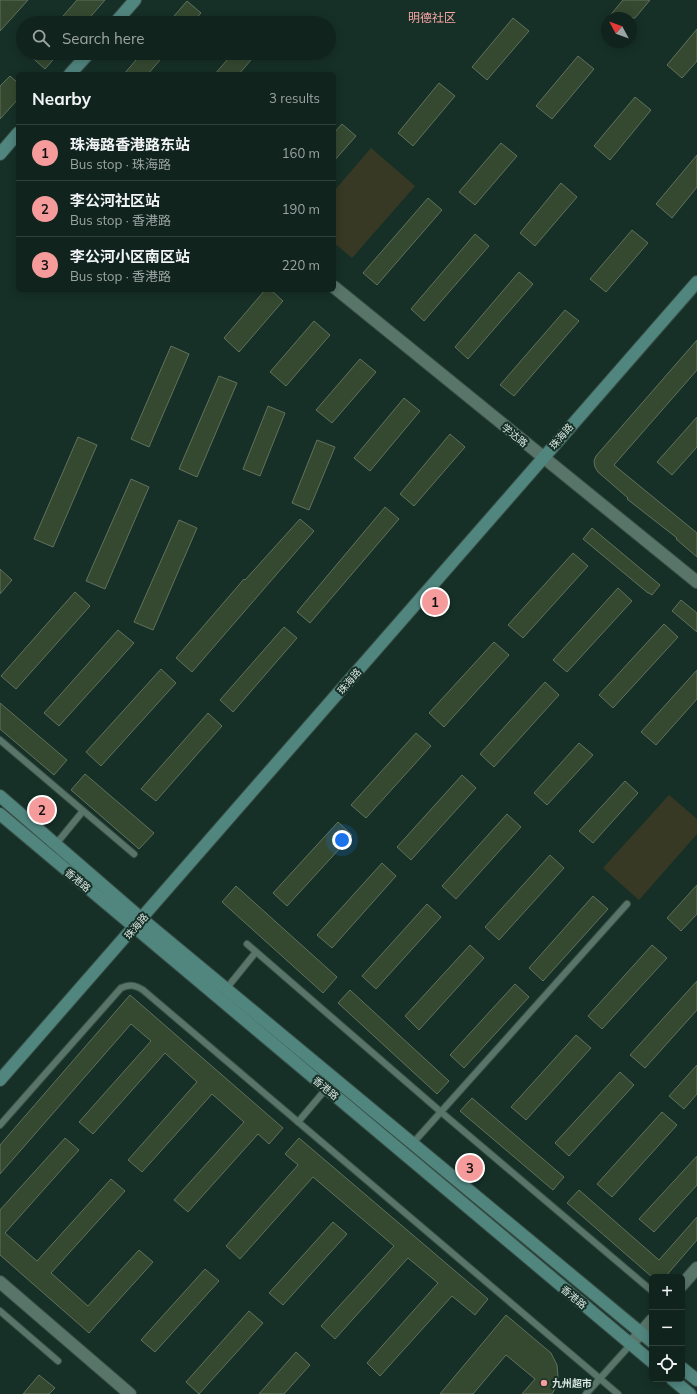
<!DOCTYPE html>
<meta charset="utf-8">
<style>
:root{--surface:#10241d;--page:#192c26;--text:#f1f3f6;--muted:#9ca4a4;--line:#30413b;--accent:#f59b9b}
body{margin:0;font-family:Mulish,"Noto Sans SC",sans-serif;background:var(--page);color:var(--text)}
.controls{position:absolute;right:12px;bottom:12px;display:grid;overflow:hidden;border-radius:6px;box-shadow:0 2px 10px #0003}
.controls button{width:36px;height:36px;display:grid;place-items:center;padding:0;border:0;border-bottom:1px solid var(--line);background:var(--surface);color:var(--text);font:20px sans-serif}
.compass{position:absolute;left:601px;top:12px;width:36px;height:36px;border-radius:50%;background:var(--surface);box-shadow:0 2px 10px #0003;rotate:311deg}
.you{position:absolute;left:342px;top:840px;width:14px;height:14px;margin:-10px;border:3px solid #fff;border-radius:50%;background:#1a73e8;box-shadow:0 0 0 6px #1a73e833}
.badge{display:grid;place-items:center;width:26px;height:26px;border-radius:50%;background:var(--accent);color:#111;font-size:13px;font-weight:700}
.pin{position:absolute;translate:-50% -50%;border:2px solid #fff;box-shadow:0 1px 4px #0006}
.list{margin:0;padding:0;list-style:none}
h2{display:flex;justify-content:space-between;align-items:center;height:52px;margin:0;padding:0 16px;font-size:17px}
h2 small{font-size:13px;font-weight:400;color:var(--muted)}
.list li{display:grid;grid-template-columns:26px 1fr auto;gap:12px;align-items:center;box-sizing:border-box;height:56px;padding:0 16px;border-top:1px solid var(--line)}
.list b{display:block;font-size:15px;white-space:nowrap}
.list p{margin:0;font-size:13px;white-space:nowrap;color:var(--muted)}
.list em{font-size:13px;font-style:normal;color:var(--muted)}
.icon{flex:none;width:22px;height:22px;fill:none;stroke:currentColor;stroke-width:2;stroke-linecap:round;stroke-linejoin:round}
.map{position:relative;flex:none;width:697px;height:1394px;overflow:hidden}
.search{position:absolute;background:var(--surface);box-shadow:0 2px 10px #0003;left:16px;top:16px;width:320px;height:44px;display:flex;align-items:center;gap:10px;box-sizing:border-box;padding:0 14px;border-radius:22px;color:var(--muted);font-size:15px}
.panel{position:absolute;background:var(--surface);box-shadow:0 2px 10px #0003;left:16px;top:72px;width:320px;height:220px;border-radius:6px}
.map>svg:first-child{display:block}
.green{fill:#383924}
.building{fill:#354930;stroke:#61715d}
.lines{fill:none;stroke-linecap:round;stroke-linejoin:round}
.lane-casing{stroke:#384e46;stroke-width:8}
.street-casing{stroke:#384e46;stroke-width:14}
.secondary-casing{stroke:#384e46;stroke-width:14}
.lane{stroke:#59756a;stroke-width:6}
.street{stroke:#59756a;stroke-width:12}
.secondary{stroke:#51867f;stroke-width:12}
.poi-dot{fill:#f59b9b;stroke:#163027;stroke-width:1.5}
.labels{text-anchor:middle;stroke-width:4;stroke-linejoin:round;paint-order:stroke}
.street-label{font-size:10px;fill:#d7e6e0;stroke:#163027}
.poi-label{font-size:10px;font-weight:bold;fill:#d7e6e0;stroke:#163027;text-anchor:start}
.quarter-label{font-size:12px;fill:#f9a5a5;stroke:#163027}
</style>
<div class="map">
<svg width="697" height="1394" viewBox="0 0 697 1394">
<rect width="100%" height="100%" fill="#163027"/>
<g class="green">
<polygon points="371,148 415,186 352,258 334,243 334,191"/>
<polygon points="669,795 697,819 697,834 639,900 603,868"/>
</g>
<g class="building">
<polygon points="0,0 28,0 0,31"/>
<polygon points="77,0 105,0 85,23 57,23"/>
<polygon points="623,0 650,0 635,18 608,18"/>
<polygon points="187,1 201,13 192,23 168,23"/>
<polygon points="513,18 529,31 487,80 472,67"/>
<polygon points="697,29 697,61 682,78 667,65"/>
<polygon points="27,53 59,53 45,69"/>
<polygon points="142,53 166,53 148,74 124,74"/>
<polygon points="233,53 257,53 239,74 215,74"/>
<polygon points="578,56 594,69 552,119 536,106"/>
<polygon points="10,76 18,83 18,99 0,119 0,86"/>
<polygon points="439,83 455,96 413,146 398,133"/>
<polygon points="635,97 651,110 610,160 594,146"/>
<polygon points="342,124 356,136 334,161 334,133"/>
<polygon points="501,143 517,156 475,205 459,192"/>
<polygon points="697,155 697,187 672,218 656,204"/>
<polygon points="561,183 577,197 535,246 520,233"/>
<polygon points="428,198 442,210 377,285 363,273"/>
<polygon points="632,230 648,243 606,292 590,279"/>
<polygon points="475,234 489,246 424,321 411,309"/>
<polygon points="519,272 533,284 468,359 455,347"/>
<polygon points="265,290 271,290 283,301 239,352 224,338"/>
<polygon points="565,310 579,321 514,396 500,385"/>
<polygon points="314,321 330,335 286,386 270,372"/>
<polygon points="697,340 697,370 614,465 697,533 697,557 676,539 677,538 627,499 628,498 598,472 595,467 594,461 596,456"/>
<polygon points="171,346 189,354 149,447 131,439"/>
<polygon points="360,359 376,372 332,423 316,410"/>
<polygon points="219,376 237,383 197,477 179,469"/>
<polygon points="404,398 420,411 370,471 354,458"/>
<polygon points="268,406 285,413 260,476 243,469"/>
<polygon points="697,417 697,447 672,475 657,462"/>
<polygon points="450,434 465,447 414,506 400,494"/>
<polygon points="78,437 97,445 53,547 34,539"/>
<polygon points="317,440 335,447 309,510 292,503"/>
<polygon points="131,479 149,487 105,589 86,581"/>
<polygon points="385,507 399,519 310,623 297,612"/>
<polygon points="300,519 314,531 192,672 176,658 244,579 245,580"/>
<polygon points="179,520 197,528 153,630 134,622"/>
<polygon points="592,528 660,585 652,595 649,593 648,593 583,539"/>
<polygon points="573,553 588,566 523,638 508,625"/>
<polygon points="0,569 12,580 0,594"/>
<polygon points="618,588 632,601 567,672 553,660"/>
<polygon points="75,592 90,606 16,689 1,676"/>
<polygon points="681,600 697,613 697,632 672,611"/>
<polygon points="664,624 678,637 613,708 599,695"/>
<polygon points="284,627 297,638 233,712 220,700"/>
<polygon points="118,630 134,643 59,726 44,713"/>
<polygon points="494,642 509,655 444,727 429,713"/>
<polygon points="161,669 176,683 101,766 86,752"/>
<polygon points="697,670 697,699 656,745 641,732"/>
<polygon points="545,682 559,695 494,767 480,754"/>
<polygon points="0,703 67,760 54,775 0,729"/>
<polygon points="208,713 222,726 156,801 141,789"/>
<polygon points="416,733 431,746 366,818 351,805"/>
<polygon points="579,743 593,755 547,805 534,793"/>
<polygon points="85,774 154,833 139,849 71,790"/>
<polygon points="462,775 476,788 411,860 397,847"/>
<polygon points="625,781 638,793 593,843 579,831"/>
<polygon points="507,814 521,827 456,899 442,886"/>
<polygon points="338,822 352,835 287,906 273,893"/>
<polygon points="550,855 564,868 499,940 485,927"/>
<polygon points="382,863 396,876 332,948 317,935"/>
<polygon points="697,885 697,914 681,931 667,918"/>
<polygon points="236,886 337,977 323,993 222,902"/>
<polygon points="593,896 608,909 543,981 529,968"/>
<polygon points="427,904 441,917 376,989 362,976"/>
<polygon points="470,945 484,958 419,1030 405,1016"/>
<polygon points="652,945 667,958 602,1029 588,1016"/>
<polygon points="697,981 697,1010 645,1068 630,1055"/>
<polygon points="515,984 529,997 464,1068 450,1055"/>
<polygon points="350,990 449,1081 437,1094 338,1003"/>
<polygon points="130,995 283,1128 269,1144 258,1134 188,1212 174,1200 244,1122 212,1094 142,1172 128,1160 197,1082 165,1053 93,1134 79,1122 151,1041 131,1024 0,1174 0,1145"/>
<polygon points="576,1035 591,1048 526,1120 511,1107"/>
<polygon points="697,1065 697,1094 684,1109 669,1096"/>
<polygon points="620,1072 634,1085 569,1156 555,1143"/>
<polygon points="472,1098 564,1177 553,1190 460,1111"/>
<polygon points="662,1112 677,1125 612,1197 597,1184"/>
<polygon points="65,1138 79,1150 5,1233 37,1261 111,1179 125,1191 51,1273 88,1306 139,1250 153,1262 89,1333 0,1255 0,1210"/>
<polygon points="299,1138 488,1299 475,1315 452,1296 380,1376 367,1363 438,1283 408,1258 335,1339 321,1326 394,1246 313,1177 240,1259 226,1246 298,1165 285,1154"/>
<polygon points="697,1156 697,1185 654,1232 639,1219"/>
<polygon points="579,1190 659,1260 697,1217 697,1240 665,1277 652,1277 567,1203"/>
<polygon points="333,1222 347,1234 283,1305 269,1293"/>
<polygon points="205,1269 219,1281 155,1352 141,1340"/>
<polygon points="249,1311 263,1323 199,1394 186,1382"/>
<polygon points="506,1315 551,1353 557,1365 558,1377 555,1389 552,1394 522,1394 535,1379 506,1355 473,1394 440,1394"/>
<polygon points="296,1352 310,1365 284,1394 259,1394"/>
<polygon points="39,1375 55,1388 49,1394 23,1394"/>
</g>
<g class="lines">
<defs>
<g id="lane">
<polyline points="0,740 134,854"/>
<polyline points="56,844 83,811"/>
<polyline points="247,944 441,1112 652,1291"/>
<polyline points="226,989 256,952"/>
<polyline points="298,1122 326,1089"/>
<path d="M0 1125 121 988C130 984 135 985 143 990L618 1394"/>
<polyline points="413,1143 627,904"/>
<polyline points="0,1311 58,1361"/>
<polyline points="586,1394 631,1344"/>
</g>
<g id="street">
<polyline points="334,287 697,582"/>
<polyline points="0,1282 130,1394"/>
<polyline points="682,1285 697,1268"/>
<polyline points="631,1344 652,1320"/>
</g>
<g id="secondary">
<polyline points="115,23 135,0"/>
<polyline points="70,74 89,53"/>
<polyline points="0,154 18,133"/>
<polyline points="0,796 142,919 652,1342"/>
<polyline points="0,814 652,1362"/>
<polyline points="0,1080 697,282"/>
<polyline points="682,1368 697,1380"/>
<polyline points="672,1379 690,1394"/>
</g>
</defs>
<use href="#lane" class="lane-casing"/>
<use href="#street" class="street-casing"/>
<use href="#secondary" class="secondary-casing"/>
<use href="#lane" class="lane"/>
<use href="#street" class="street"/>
<use href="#secondary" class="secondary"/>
</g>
<circle class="poi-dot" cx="544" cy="1383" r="4"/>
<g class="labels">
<g class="street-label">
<text transform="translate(515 435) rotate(39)" y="4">学达路</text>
<text transform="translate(561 436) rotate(-49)" y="4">珠海路</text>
<text transform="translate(349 681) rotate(-49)" y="4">珠海路</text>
<text transform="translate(78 880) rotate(40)" y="4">香港路</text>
<text transform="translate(136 926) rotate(-49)" y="4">珠海路</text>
<text transform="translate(326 1088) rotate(40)" y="4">香港路</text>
<text transform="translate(574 1297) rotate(40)" y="4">香港路</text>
</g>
<g class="poi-label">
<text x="552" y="1387">九州超市</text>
</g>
<g class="quarter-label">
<text x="432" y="22">明德社区</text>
</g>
</g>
</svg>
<div class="controls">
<button>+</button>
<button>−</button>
<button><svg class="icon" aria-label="locate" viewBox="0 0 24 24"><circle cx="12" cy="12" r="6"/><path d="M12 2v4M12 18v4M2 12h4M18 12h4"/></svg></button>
</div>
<svg class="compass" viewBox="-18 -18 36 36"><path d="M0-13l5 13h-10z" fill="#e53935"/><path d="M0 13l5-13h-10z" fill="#9ca4a4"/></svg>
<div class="you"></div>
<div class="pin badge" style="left:435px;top:602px">1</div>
<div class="pin badge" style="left:42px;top:810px">2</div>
<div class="pin badge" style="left:470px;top:1168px">3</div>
<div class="search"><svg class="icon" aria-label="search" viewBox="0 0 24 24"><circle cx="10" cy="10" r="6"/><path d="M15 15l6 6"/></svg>Search here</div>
<section class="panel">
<h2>Nearby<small>3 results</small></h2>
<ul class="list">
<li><span class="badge">1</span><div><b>珠海路香港路东站</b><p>Bus stop · 珠海路</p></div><em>160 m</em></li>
<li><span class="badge">2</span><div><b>李公河社区站</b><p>Bus stop · 香港路</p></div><em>190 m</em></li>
<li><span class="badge">3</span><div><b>李公河小区南区站</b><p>Bus stop · 香港路</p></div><em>220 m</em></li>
</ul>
</section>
</div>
